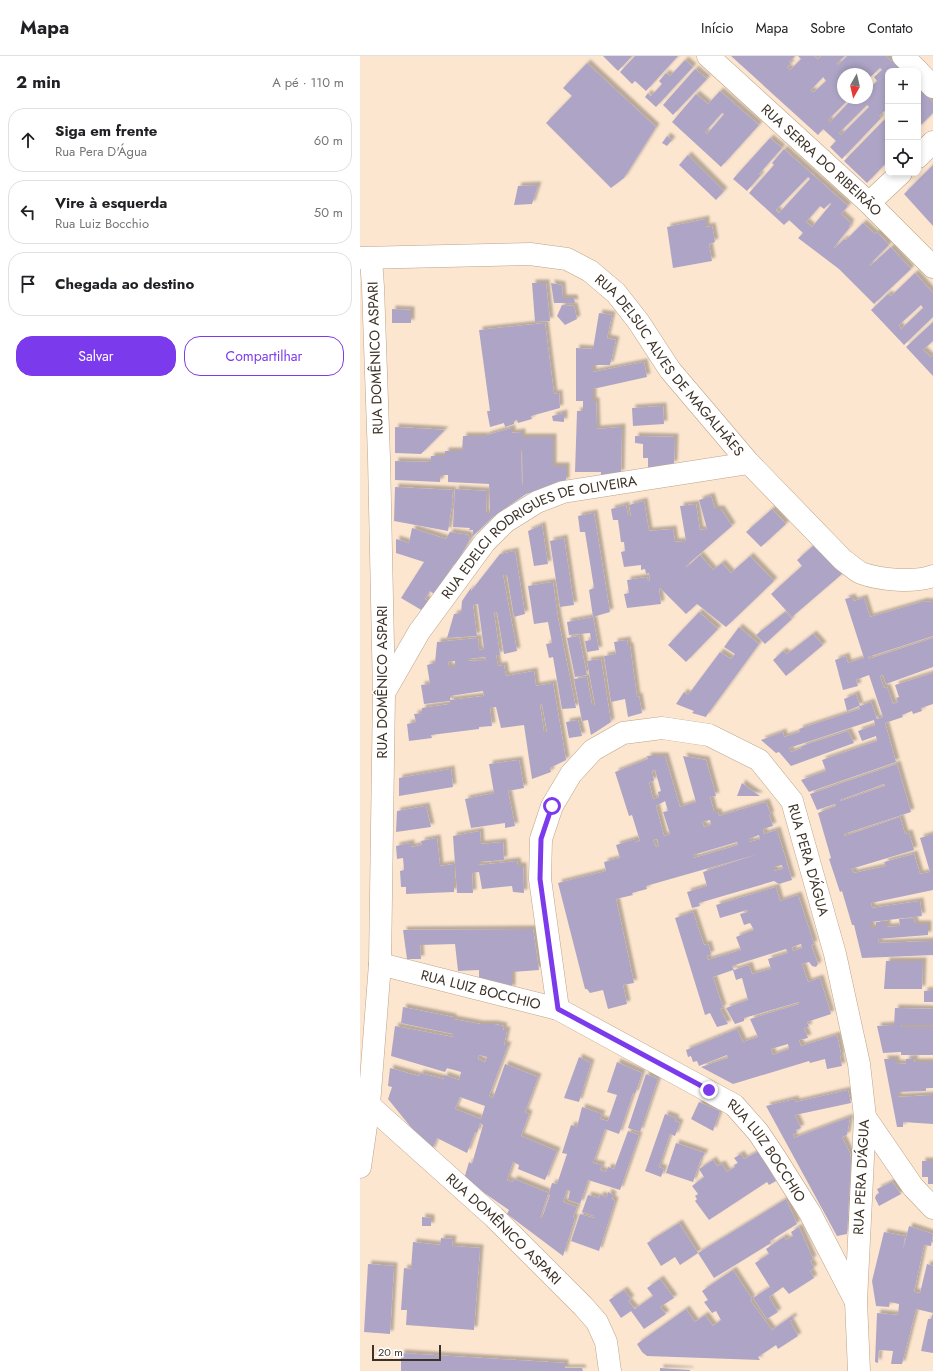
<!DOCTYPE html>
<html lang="pt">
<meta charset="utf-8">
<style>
:root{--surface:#fff;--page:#f2f2f2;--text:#202124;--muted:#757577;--line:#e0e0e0;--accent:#7c3aed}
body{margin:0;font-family:Jost,sans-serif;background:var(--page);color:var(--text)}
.controls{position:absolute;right:12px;top:12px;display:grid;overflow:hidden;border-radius:8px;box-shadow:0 2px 6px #0003}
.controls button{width:36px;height:36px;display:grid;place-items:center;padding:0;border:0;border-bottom:1px solid var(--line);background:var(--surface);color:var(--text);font:20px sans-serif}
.compass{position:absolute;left:477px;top:12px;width:36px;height:36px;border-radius:50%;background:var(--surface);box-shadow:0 2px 6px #0003;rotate:188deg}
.scale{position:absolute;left:12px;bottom:10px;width:69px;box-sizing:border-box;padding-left:4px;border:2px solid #3d3227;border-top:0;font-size:11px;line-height:14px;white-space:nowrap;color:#3d3227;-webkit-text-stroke:3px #fff;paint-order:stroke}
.stop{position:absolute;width:12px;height:12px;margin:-9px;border:3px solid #7c3aed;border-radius:50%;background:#fff}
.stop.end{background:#7c3aed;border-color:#fff;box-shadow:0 1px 4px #0008}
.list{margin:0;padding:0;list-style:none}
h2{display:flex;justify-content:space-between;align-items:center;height:52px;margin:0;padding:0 16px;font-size:17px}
h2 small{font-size:13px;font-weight:400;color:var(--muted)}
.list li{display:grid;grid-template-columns:26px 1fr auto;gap:12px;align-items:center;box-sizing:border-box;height:64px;margin:0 8px 8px;padding:0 8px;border:1px solid var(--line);border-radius:16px}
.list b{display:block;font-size:15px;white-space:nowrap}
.list p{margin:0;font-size:13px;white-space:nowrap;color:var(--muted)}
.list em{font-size:13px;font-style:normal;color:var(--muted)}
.actions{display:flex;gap:8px;padding:12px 16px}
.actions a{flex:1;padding:9px 0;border:1px solid var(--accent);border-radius:16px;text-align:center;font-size:14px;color:var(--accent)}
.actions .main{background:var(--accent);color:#fff}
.icon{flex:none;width:22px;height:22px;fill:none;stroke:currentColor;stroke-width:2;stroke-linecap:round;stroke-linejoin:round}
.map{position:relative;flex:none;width:573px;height:1315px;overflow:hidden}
header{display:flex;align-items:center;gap:24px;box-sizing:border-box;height:56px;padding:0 20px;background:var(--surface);border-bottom:1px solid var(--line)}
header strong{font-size:19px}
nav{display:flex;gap:22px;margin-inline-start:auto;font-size:14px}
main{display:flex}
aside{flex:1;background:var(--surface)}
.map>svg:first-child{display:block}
.building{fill:#aea5c6;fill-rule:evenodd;filter:url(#shadow)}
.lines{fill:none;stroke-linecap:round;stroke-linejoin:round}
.street-casing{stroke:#bda489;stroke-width:23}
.street{stroke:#fff;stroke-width:22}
.route{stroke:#7c3aed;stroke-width:5}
.labels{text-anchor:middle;stroke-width:3;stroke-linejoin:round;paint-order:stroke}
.street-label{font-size:14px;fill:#3d3227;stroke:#fff}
</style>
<header>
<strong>Mapa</strong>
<nav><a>Início</a><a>Mapa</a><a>Sobre</a><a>Contato</a></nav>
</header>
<main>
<aside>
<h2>2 min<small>A pé · 110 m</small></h2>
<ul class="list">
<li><svg class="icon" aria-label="ahead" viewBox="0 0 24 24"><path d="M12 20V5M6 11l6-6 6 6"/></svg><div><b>Siga em frente</b><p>Rua Pera D'Água</p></div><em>60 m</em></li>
<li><svg class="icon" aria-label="left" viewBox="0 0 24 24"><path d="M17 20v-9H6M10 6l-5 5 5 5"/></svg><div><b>Vire à esquerda</b><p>Rua Luiz Bocchio</p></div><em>50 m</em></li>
<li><svg class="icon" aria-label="arrive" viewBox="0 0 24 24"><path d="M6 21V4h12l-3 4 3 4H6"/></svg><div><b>Chegada ao destino</b></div></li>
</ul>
<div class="actions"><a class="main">Salvar</a><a>Compartilhar</a></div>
</aside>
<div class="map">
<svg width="573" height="1315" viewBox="0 0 573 1315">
<defs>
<filter id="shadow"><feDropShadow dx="3.5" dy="-3.5" stdDeviation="1" flood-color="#0004"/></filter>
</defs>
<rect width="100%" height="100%" fill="#fce6d0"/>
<g class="building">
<polygon points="243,0 272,0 258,15"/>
<polygon points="275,0 318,0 286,35 275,25 272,28 260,16"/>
<path d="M371 0H435L429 6 431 8 427 11 430 14 441 3 438 0H454L458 3 461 0H485L477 7 478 9 487 0H526L531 5 537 0 551 15H528V52L519 60 521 62 482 103 470 91 476 85 463 73 458 79ZM520 12 522 14 514 21 517 25 507 35V42H493L470 66 468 64 490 42H483V18H507V24ZM463 21 466 25 454 36 450 35ZM507 49 509 51 481 79 479 77Z"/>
<polygon points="325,4 333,11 296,51 285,41 288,37 291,40 302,28 299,25 306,17 310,20"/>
<polygon points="227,7 296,71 264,122 251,132 186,67 212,40 203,32"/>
<polygon points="335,13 347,23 313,59 303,49"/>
<polygon points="558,30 573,46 573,57 558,72"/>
<path d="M360 35 399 69 361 111 312 66 336 38 348 48ZM362 57 364 58 347 78 345 76Z"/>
<polygon points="524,64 528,68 528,105 507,127 484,105"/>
<polygon points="307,80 312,84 307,90 302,87"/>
<polygon points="410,82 422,92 399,118 401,119 387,135 373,123"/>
<path d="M424 93 488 150 481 158 491 167 489 170 490 171 474 191 475 192 484 183 486 184 503 167 515 178 517 176 529 189 509 209 510 210 531 191 551 213 514 248 479 213 438 182 443 177 429 164 424 169 389 137 414 109 412 107ZM448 121 450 123 419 157 416 154ZM470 147 471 148 452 171 446 166 460 150 464 153Z"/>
<polygon points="328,99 364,135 356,144 319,109"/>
<polygon points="573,109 573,170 544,138"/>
<polygon points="178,129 172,148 154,149 158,130"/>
<polygon points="346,163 346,171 352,170 355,186 349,188 352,205 313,212 307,171"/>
<path d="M555 217 573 237V261L544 289 511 254 528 238 531 240ZM561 249 563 252 541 273 539 269Z"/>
<polygon points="172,227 186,227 190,265 175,266"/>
<polygon points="191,227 202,229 203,242 214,242 215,247 194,247"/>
<polygon points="202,249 214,250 217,263 205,269 197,260"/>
<polygon points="32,253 51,254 51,267 32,267"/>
<polygon points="239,257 252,259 247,282 256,284 250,309 233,309 233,316 284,306 287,321 233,333 233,345 236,345 237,373 262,371 261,417 241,422 241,416 215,416 217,355 223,355 223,345 216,345 216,292 233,293"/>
<polygon points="573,266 573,285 563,294 571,301 573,299 573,320 546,291"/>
<polygon points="185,267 194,338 199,337 200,352 171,360 172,363 158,367 157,364 154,365 154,368 145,371 144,367 130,371 127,355 130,355 119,274"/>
<polygon points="303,350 304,368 273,370 272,352"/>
<polygon points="204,357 204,366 193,365 192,360"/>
<polygon points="35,371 72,373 85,374 61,398 35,397"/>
<path d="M152 372V377L162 376V381H193V410H206V425L166 438 133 461 112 481 113 474H109L110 472 93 471 95 433 127 435 126 457H130L129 428 88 426V419H81L80 426 35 424V405L70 406 71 400H85V395H102L103 380H127V379ZM161 394H162L163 429H162Z"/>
<polygon points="275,380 315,381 314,408 288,413 288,402 283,402 283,388 275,387"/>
<polygon points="35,431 93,434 92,443 93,443 88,475 34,465"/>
<polygon points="351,440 355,453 361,453 372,470 326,510 327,511 340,499 353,514 362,507 371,517 390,500 414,525 366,571 337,548 326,558 300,532 299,533 301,548 267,552 264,538 269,537 267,524 287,521 288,525 290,524 289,517 286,518 285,513 281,514 281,509 264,511 261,496 265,495 264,486 261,486 258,464 253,464 251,453 266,449 268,460 271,460 269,449 284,445 289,475 313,473 315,486 326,485 320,450 336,448 340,474 347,473 339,444"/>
<polygon points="412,453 426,468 401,491 386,476"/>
<polygon points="234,457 250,556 233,561 229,534 234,532 225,476 220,476 218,460"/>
<polygon points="182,469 188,508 174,510 168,475"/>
<polygon points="52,472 86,483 90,476 108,479 110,483 95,510 94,508 74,538 70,535 65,543 68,545 63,555 41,542 64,506 36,497 36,483 49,487"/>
<polygon points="204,482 214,549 200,551 190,485"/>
<polygon points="454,489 482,518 432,561 411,538 442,510 437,504"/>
<path d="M155 495 165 558 154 561 147 519H143L157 595 144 598 137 556 134 557 140 599H136L138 610 144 609 146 620 174 615 176 630 193 627 206 704 190 712 191 716 172 723 164 669 141 672 136 651 130 652 132 670 119 671V673L71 679 72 682 49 685 47 668 56 666 54 658 62 657V652L90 648V645L64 648 61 629 70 628 67 609 75 607 77 586 118 582 119 594 124 593 118 548 113 549 117 580 87 582 94 558 101 557 102 545 111 532V535L140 498ZM125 601 126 604 108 605V603ZM95 605V611H89L88 606ZM123 635 124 640 90 644V640ZM182 648 187 676H184L180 649Z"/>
<polygon points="193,526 198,562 216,652 202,653 193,601 189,602 186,588 192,587 188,566 174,568 168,530"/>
<polygon points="492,541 494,545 504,542 510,561 565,545 566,546 573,545 573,580 508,601 509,603 573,582 573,611 526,628 523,619 520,620 524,632 527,631 533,648 538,646 536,642 539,641 535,629 573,617 573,648 561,652 562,655 553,658 552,655 542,659 543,661 525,667 536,706 449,736 441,724 466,715 462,704 517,685 516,680 502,685 498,675 515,669 514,664 429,692 431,696 442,692 442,690 488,675 494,687 431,710 419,696 416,697 401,684 423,676 424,681 440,676 439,673 500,653 499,650 487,655 484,643 496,638 500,650 511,646 517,663 523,661 509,619 496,624 498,630 483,634 475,604 486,600 488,607 504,602 485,543"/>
<polygon points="339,556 358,573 326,606 308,589"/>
<polygon points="425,556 432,563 405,588 396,579"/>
<polygon points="233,561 239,594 227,596 225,585 231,584 230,577 209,579 207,566"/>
<polygon points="379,571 399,588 347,659 346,661 332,657 334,655 316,648 324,636 328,639 360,596 371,603 375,598 364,591"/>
<polygon points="453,578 463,589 426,620 413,604 423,595 427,598"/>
<polygon points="219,580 227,619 215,621 207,582"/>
<polygon points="267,584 268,590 270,590 277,641 279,640 282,657 268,661 265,643 251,646 244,600 256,598 254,586"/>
<polygon points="241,603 251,666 231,679 228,664 222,665 214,623 227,621 232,649 235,649 227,605"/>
<polygon points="218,664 222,680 209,682 206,666"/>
<path d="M287 700H305L320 751 336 746 323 700 346 704 356 740 350 741 354 756H358L359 760 406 746 411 759H409L413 770 403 773 404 778 417 774 432 824 419 828 414 825 339 847 340 850 332 852 327 836 347 830 343 816 398 798 286 830 287 833 272 837 273 839 256 843 274 927 263 929 267 948 248 953 243 934 230 937 227 933H225L198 827 246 815 244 806 260 802 256 789 276 783V786L280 785 272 759 269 760 255 716 288 703ZM295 714 301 735 298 736 299 741 293 743 289 726 294 725 292 715ZM305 745 308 755 303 756 310 778 304 780 296 750ZM350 764 351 769 344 771 342 766ZM399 779 400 783 390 786 389 783ZM297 783 299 790 296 791 293 784ZM377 786 378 789 334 802 333 799ZM422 809 423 813 414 815V811Z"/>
<polygon points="159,704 164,732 148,735 155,770 145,772 145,767 111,772 105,743 134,737 129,708"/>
<path d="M537 708 551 756 484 778 485 780 540 761 545 778 549 777 554 794 491 813 494 817 526 810 524 806 554 798 560 818 570 816 560 782 573 778V834L511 847 512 852 560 845 562 860 511 866V872H516V866H527V871L540 870 539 863 554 862 555 868H568V879L518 883 519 887 573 885V899L502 902 494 869H492L482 835 480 836 469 803 471 802 458 757 476 750 475 748 457 754 450 738ZM524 728 525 730 481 745 480 744Z"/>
<polygon points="91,713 93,731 39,740 39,722"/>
<polygon points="382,727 387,731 400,740 377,740"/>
<polygon points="66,750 71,771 36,776 37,755"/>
<polygon points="120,775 121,788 143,786 144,804 119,806 119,809 157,805 158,810 163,810 164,837 153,836 152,830 122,833 119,816 112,817 113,837 97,837 93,780"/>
<polygon points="77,782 80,810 94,808 94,836 46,838 46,831 41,831 40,815 44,814 43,802 37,803 36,790 51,787 51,791 62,789 61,785"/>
<path d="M416 831 420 845 438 839 454 888 451 889 458 908 456 911 452 910 449 906 442 908 448 926 460 922 471 958 447 966 449 971 444 972 448 982 439 984 441 990 477 979 481 998 480 1001 482 1010 467 1013 465 1003 450 1007 449 1005 373 1028 341 1011 368 1002 367 999 339 1010 337 1005 333 1006 331 1000 328 1001 326 994 377 973 383 986 398 981 390 963 439 948V946L384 962V965L375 968 366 952 388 944 382 922 376 924 373 914 353 921 363 952 360 953 368 968 357 971 350 957 345 959 315 862 333 856 344 889 348 888 351 898 347 900 348 904 381 894 376 881 394 874 390 867 384 869 380 858 388 856 387 854 360 862 356 849ZM441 888 442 892 433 895 432 891ZM426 893 428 897 408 903 411 913 392 918 389 909 374 914 372 910ZM428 988 429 993 413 999 411 993Z"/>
<polygon points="173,873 179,914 152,916 152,933 119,928 119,914 98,915 95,888 60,889 61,903 47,903 43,874"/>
<polygon points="526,905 563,905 562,933 524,933"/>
<polygon points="573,934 573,946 564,946 564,935"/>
<path d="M43 951 93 961V963L120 968H134L144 970 143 974H147L144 989H148L129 1040 133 1042 145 1008 178 1021 165 1056 169 1058 161 1080 197 1095 185 1124 158 1113 159 1109 153 1106 147 1124 153 1126 154 1123 189 1137 192 1127 197 1128 207 1098 202 1097 211 1069 217 1071 222 1051 242 1058 240 1063 248 1065 257 1039 247 1036 257 1006 282 1017 275 1038 273 1037 259 1078 245 1073 233 1107 242 1109 240 1114 246 1116 248 1111 254 1113 268 1075 279 1079 260 1134 228 1124 220 1148 208 1144 210 1135 207 1134 203 1146 217 1151 213 1161 215 1162 203 1200 147 1158 149 1154 104 1123 109 1106 112 1108 123 1069 120 1067 117 1077 115 1076 107 1097 77 1082 71 1096 28 1043 32 1031 28 1030 30 1012 59 1020 60 1017 84 1023V1019L99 1024 101 1016 87 1012 85 1016 31 1000 35 970 93 981V978L41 967ZM119 999 127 1001 125 1006 118 1003ZM100 1041 125 1050 121 1063 95 1053ZM188 1138 190 1139 182 1162H180Z"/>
<polygon points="535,952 573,953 573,969 541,969 542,971 573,971 573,999 541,999 541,996 523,997 517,970 534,969"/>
<polygon points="219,1001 231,1007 219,1046 204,1042"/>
<polygon points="555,1002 554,1006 573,1006 573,1032 566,1032 566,1035 538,1036 538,1041 573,1039 573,1068 543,1066 543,1071 537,1071 524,1003 536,1003 536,1007 546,1008 546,1003"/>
<polygon points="286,1018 298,1023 280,1076 268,1072"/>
<polygon points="488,1034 491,1047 435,1059 441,1072 436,1074 437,1077 433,1078 434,1082 490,1061 487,1079 482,1081 490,1097 491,1106 487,1178 477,1180 406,1050 435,1043 436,1046"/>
<polygon points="339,1046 360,1055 353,1075 331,1063"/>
<polygon points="305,1058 316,1062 315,1065 320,1067 315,1080 310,1078 299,1111 304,1113 301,1121 285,1115"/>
<polygon points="316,1087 345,1097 342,1102 341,1102 333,1126 306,1117"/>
<polygon points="399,1095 416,1125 409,1129 407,1126 349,1164 335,1145 337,1143 335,1140 338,1138 332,1130 344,1121 339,1113 353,1104 357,1110 362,1108 367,1116 375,1111 374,1109 378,1107 374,1102 381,1098 384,1103"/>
<polygon points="562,1105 573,1105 573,1128 568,1128 568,1121 562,1121"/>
<polygon points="532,1126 541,1138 519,1150 515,1142 516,1139 519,1137 517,1133"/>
<polygon points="248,1136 253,1139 252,1143 255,1145 239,1195 211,1185 220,1158 234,1162 234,1160 222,1156 228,1139 239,1142 240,1139 247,1141"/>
<polygon points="426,1143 437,1168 410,1185 411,1187 354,1222 338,1197"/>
<polygon points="62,1161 71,1162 71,1170 62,1170"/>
<polygon points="319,1167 338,1197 320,1209 315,1201 301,1210 287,1187"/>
<polygon points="549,1170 573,1178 571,1190 564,1189 554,1236 560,1237 567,1208 573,1210 573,1297 561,1295 568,1263 571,1263 573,1257 556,1253 542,1308 531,1308 533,1295 519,1294 518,1307 515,1306 517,1257 538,1259 539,1248 530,1246 529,1251 516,1250 512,1225 524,1176 545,1180 543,1194"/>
<polygon points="439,1171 453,1203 450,1205 454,1212 450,1215 454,1222 429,1238 423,1231 409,1241 418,1256 407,1263 393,1242 410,1231 395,1207 409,1198 406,1193 424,1181 426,1184 433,1180 431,1176"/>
<polygon points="81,1182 93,1183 92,1190 120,1192 114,1274 46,1269 47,1254 41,1254 44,1212 51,1213 53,1186 80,1189"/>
<polygon points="8,1208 34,1210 30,1278 4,1276"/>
<polygon points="373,1214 392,1243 390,1244 412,1274 432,1260 434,1263 430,1265 438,1280 418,1293 416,1289 398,1301 400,1304 287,1300 282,1296 277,1288 326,1253 335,1266 345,1259 353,1270 361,1264 356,1255 352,1257 344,1246 348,1244 342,1235"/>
<polygon points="300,1223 314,1242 300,1251 306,1258 284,1273 271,1255 261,1262 249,1244 264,1234 271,1243 268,1245 275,1253 293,1240 287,1232"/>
<polygon points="41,1297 205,1307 205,1312 222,1312 223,1315 41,1315"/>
<polygon points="300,1312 330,1314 330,1315 300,1315"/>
</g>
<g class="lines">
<defs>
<g id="street">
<path id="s1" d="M348 0 509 147 573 211"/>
<polyline points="543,0 558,15"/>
<polyline points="558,15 573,31"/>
<polyline points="558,101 573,86"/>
<polyline points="509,147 541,117"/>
<path id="s2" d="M0 202 170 198 207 203 230 215 256 237 278 265 310 314 389 407 483 504C489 508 495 514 501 517 520 524 554 527 573 520"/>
<path id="s3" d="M24 637 59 576 125 486 145 466 177 446 203 436 389 407"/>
<path id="s4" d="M20 908 198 953 374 1049 398 1076 416 1103 450 1157 495 1244"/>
<path id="s5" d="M198 953 180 823 181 783 192 750 211 718 233 694 263 677 302 672 349 679 399 704 432 745 475 898 499 1008 505 1061 496 1245 499 1315"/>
<path id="s6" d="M9 1049 134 1161 223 1250 237 1266 246 1286 250 1315"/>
<polyline points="505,1061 553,1131 573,1152"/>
<polyline points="0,1111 9,1049 20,908 24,637 19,402 13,231 11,203"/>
</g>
</defs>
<use href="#street" class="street-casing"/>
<use href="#street" class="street"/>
</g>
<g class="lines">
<polyline class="route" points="192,750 181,783 180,823 198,953 349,1034"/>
</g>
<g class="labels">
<g class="street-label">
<text dy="5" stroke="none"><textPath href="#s1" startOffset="154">RUA SERRA DO RIBEIRÃO</textPath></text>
<text transform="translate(15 302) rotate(-92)" y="5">RUA DOMÊNICO ASPARI</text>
<text dy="5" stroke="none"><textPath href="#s2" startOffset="357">RUA DELSUC ALVES DE MAGALHÃES</textPath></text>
<text dy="5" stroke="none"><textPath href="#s3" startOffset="232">RUA EDELCI RODRIGUES DE OLIVEIRA</textPath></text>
<text transform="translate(22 626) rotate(-90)" y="5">RUA DOMÊNICO ASPARI</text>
<text dy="5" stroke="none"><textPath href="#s5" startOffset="567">RUA PERA D'ÁGUA</textPath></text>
<text dy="5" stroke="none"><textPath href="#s4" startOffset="104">RUA LUIZ BOCCHIO</textPath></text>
<text dy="5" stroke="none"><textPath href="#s4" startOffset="440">RUA LUIZ BOCCHIO</textPath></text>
<text transform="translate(501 1121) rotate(-87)" y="5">RUA PERA D'ÁGUA</text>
<text dy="5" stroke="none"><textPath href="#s6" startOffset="183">RUA DOMÊNICO ASPARI</textPath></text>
</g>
</g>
</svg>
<div class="controls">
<button>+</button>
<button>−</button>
<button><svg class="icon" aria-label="locate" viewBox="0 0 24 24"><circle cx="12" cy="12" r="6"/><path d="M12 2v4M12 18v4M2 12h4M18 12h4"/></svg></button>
</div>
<svg class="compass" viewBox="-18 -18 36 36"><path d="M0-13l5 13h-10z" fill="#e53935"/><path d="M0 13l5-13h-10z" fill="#757577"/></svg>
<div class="scale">20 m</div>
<div class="stop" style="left:192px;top:750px"></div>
<div class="stop end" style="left:349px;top:1034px"></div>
</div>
</main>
